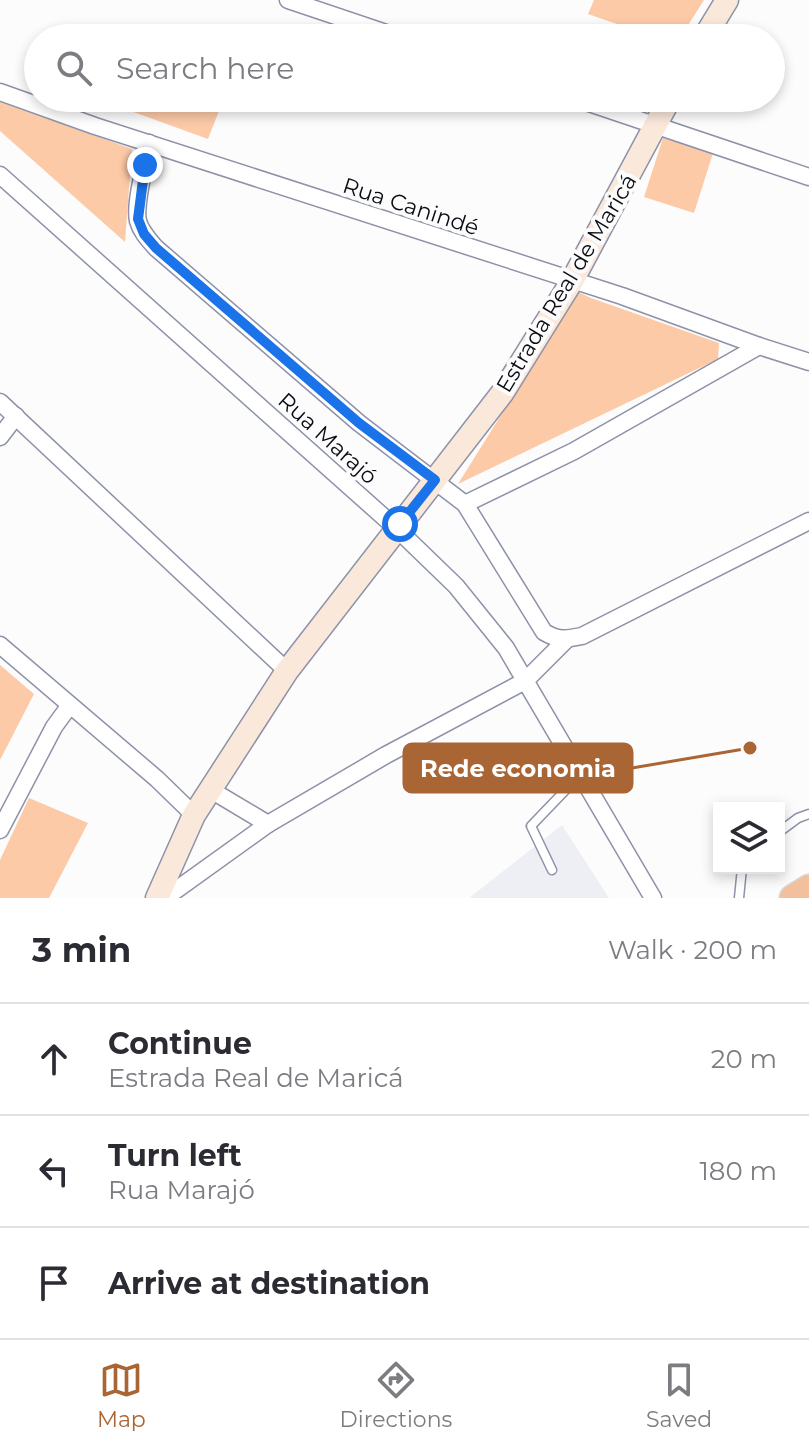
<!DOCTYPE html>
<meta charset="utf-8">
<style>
:root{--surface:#fff;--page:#f2f2f3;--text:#2b2b33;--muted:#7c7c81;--line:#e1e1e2;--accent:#a96634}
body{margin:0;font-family:Montserrat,sans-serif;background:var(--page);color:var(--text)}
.controls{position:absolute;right:24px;bottom:24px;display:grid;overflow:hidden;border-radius:0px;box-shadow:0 4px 12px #0003}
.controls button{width:72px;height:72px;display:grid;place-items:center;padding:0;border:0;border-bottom:2px solid var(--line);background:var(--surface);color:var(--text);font:40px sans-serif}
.stop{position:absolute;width:24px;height:24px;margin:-18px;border:6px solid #1a73e8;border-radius:50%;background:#fff}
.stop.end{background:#1a73e8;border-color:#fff;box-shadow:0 2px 8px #0008}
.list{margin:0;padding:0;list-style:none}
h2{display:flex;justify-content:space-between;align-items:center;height:104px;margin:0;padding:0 32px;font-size:34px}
h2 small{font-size:26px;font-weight:400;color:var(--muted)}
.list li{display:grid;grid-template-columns:52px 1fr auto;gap:24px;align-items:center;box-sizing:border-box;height:112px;padding:0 32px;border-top:2px solid var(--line)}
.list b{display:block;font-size:30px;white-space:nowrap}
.list p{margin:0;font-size:26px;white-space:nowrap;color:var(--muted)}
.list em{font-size:26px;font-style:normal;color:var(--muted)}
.icon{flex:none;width:44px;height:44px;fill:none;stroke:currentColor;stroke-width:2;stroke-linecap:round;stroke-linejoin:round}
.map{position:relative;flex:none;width:809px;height:898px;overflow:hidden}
.search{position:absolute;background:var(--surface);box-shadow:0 4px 12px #0003;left:24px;right:24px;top:24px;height:88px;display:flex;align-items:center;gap:20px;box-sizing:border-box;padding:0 28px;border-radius:44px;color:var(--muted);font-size:30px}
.sheet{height:440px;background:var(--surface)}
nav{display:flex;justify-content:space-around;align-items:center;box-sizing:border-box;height:112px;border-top:2px solid var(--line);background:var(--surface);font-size:22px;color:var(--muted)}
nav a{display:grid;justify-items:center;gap:4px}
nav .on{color:var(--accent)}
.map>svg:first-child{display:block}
.built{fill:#edeff5}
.green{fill:#fccaa7}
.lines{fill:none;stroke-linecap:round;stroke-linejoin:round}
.service-casing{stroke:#8d92a8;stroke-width:11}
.minor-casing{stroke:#8d92a8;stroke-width:19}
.secondary-casing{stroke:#8d92a8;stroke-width:25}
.trunk-casing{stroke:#d8d8d9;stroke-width:29}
.service{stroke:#fff;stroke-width:8}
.minor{stroke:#fff;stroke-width:16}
.secondary{stroke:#fae8db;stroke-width:22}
.trunk{stroke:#f3c09e;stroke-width:26}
.route{stroke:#1a73e8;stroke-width:10}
.labels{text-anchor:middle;stroke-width:8;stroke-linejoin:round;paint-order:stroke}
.street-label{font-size:22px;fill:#0b0d14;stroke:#fcfcfc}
.leader{fill:none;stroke:#a96634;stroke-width:3}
.callout-dot{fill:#a96634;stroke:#fcfcfc;stroke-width:3}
.callout{fill:#a96634;stroke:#a96634;stroke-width:3}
.callout-label{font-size:24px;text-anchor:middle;font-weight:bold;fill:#fff}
</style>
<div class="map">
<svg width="809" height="898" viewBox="0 0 809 898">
<rect width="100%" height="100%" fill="#fcfcfc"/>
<polygon class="built" points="562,825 609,898 469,898"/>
<g class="green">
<polygon points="594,0 704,0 680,38 657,38 588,14"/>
<polygon points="104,98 224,98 208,139 103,101"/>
<polygon points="0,101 132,149 125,242 0,131"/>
<polygon points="663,138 713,153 694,213 644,197"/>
<polygon points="578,292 591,298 719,343 718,359 458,484"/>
<polygon points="0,665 34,694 0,760"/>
<polygon points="29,798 88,823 49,898 0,898 0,860"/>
</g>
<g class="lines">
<defs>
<g id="service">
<polyline points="779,832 798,818 809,814"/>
<polyline points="552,870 531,826 580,775"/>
<polyline points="739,898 742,868"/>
</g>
<g id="minor">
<polyline points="288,0 401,38"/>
<polyline points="0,92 95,126 622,296 759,346 809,362"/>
<polyline points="574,98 809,177"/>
<path d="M149 143C146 162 134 204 138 221 141 232 149 240 156 248L359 423 465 504 544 632C559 641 566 639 582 636L809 521"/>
<polyline points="0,175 396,528 456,586 506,648 653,898"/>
<polyline points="0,402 287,671"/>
<polyline points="0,437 16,416"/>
<polyline points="465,504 574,451 759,346"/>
<polyline points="0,645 157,779 194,815"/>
<polyline points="211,790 268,824 386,755 525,681 567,639"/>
<polyline points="0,830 54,727 70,705"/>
<polyline points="165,898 268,824"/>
</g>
<g id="secondary">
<polyline points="704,38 727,0"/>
<polyline points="157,898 194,815 287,671 503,392 572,281 670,98"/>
</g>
<polyline id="trunk" points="793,898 809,888"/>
</defs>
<use href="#service" class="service-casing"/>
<use href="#minor" class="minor-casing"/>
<use href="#secondary" class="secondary-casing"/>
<use href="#trunk" class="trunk-casing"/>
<use href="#service" class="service"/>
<use href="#minor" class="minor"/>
<use href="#secondary" class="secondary"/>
<use href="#trunk" class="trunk"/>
</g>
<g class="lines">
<polyline class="route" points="145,165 138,219 144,234 156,248 359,423 435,480 400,524"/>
</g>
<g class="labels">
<g class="street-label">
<text transform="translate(411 206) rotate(18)" y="8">Rua Canindé</text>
<text transform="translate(566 283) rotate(-59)" y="8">Estrada Real de Maricá</text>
<text transform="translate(328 438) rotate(42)" y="8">Rua Marajó</text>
</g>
</g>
<path class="leader" d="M750 748L632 768"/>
<circle class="callout-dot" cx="750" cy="748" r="8"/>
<rect class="callout" x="404" y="744" width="228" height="48" rx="8"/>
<g class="callout-label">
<text x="518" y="777">Rede economia</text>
</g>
</svg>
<div class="controls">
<button><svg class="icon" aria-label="layers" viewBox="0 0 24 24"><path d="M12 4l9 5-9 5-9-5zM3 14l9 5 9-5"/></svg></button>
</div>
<div class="stop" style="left:400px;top:524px"></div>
<div class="stop end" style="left:145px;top:165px"></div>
<div class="search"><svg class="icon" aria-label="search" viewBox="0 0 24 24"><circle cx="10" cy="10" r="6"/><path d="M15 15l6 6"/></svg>Search here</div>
</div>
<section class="sheet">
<h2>3 min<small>Walk · 200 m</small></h2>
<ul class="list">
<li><svg class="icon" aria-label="ahead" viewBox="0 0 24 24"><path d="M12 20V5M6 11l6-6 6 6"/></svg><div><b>Continue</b><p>Estrada Real de Maricá</p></div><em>20 m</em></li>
<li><svg class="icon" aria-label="left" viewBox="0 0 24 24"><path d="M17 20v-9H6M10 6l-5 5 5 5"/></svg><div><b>Turn left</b><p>Rua Marajó</p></div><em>180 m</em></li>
<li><svg class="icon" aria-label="arrive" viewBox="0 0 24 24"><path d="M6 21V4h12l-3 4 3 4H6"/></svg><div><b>Arrive at destination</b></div></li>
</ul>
</section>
<nav>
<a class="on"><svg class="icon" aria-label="map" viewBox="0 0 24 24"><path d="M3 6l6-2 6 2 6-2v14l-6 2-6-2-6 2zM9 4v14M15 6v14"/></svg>Map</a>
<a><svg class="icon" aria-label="directions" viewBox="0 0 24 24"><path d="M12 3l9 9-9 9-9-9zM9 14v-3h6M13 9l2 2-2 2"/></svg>Directions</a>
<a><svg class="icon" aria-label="saved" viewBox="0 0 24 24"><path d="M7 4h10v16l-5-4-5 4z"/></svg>Saved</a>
</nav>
